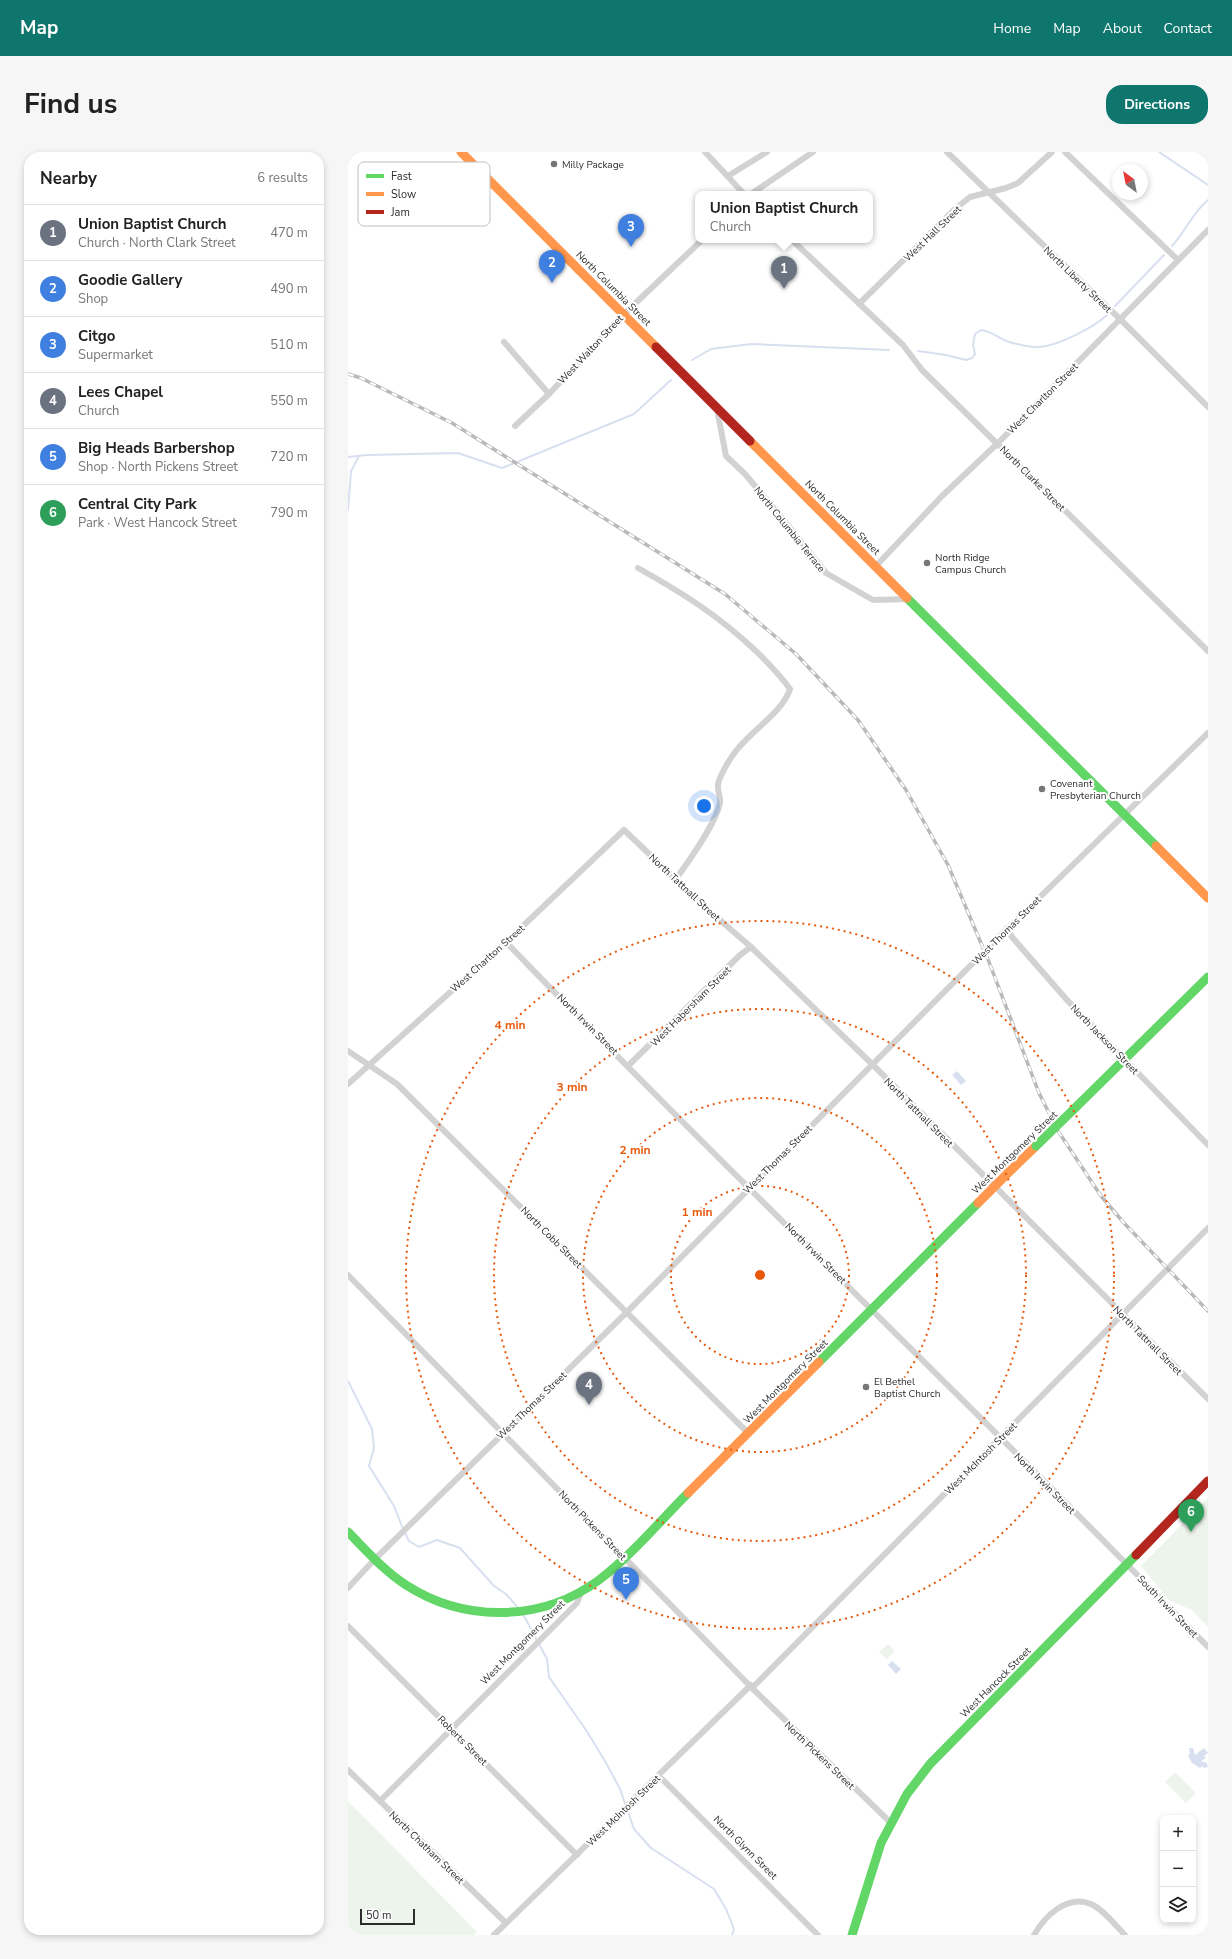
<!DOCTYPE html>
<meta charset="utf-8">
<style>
:root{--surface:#fff;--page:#f6f6f6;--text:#222;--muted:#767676;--line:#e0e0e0;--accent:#0f766e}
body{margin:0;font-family:"Nunito Sans",sans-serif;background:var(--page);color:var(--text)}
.controls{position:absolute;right:12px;bottom:12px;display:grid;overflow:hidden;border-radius:8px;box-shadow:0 2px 6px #0003}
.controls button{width:36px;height:36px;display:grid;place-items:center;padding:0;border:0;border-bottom:1px solid var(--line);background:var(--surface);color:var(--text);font:20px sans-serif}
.compass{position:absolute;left:764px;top:12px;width:36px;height:36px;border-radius:50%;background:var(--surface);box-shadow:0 2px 6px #0003;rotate:328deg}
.scale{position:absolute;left:12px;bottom:10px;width:55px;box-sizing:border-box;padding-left:4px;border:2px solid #2d2d2d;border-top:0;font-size:11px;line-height:14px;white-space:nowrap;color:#2d2d2d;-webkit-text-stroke:3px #fff;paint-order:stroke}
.you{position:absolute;left:356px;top:654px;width:14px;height:14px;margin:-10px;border:3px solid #fff;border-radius:50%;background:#1a73e8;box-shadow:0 0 0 6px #1a73e833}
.badge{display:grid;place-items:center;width:26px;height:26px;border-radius:50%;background:var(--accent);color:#fff;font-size:13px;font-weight:700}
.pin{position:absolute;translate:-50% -33px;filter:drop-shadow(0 1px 2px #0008)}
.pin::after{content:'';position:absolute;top:21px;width:14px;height:12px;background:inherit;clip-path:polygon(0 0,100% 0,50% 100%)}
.popup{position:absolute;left:347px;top:39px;width:178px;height:52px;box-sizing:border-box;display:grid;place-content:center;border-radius:8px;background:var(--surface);filter:drop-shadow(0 1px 3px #0005);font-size:13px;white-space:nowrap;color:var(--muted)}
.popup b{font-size:15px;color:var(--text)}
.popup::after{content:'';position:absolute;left:50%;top:100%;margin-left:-8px;border:8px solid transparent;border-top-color:var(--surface)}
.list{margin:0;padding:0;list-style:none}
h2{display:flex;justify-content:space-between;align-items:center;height:52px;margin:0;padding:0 16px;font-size:17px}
h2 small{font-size:13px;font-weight:400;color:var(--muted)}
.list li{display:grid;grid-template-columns:26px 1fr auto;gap:12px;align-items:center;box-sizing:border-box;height:56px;padding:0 16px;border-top:1px solid var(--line)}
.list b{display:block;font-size:15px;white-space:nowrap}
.list p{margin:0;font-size:13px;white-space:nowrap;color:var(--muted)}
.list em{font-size:13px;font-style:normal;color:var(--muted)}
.icon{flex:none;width:22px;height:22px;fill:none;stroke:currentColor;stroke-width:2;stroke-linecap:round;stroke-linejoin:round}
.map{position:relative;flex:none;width:860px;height:1783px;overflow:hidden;border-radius:16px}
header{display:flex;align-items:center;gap:24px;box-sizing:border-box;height:56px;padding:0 20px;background:var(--accent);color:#fff}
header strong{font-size:19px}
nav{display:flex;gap:22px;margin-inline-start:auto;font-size:14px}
.intro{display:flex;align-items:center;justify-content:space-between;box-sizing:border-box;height:96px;padding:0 24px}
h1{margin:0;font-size:28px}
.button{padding:10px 18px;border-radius:16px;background:var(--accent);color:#fff;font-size:14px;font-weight:700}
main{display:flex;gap:24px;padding:0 24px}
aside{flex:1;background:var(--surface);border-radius:16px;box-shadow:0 2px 6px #0003}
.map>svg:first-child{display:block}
.green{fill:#edf4eb}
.water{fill:#d8e0f0}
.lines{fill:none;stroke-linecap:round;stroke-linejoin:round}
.stream{stroke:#d8e0f0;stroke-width:2}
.street{stroke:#d2d2d2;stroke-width:6}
.fast{stroke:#63d668;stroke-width:9}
.slow{stroke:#ff974d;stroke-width:9}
.jam{stroke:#b3261e;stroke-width:9}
.rail-casing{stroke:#b9b9b9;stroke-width:3.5}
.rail{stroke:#fff;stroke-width:2;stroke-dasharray:6;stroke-linecap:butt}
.street-bridge{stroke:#d2d2d2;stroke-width:6}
.fast-bridge{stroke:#63d668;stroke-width:9}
.slow-bridge{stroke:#ff974d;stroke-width:9}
.ring{fill:none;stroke:#e8590c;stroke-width:2;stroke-dasharray:2 4}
.poi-dot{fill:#767676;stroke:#fff;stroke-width:1.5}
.labels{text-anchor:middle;stroke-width:4;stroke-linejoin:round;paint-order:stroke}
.poi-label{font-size:10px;fill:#2d2d2d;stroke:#fff;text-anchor:start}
.street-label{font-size:10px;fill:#2d2d2d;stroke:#fff}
.key{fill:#fff;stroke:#c0c0c0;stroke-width:1}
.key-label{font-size:11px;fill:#2d2d2d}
.centre{fill:#e8590c;stroke:#fff;stroke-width:2}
.ring-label{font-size:12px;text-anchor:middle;font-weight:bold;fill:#e8590c;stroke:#fff;stroke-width:4;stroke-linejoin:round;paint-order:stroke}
</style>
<header>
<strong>Map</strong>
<nav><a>Home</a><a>Map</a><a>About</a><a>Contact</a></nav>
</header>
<div class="intro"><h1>Find us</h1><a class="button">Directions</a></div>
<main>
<aside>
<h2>Nearby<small>6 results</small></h2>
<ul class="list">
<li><span class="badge" style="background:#6b7280">1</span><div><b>Union Baptist Church</b><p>Church · North Clark Street</p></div><em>470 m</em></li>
<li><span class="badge" style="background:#3f7fe0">2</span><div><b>Goodie Gallery</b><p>Shop</p></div><em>490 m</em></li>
<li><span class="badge" style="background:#3f7fe0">3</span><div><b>Citgo</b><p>Supermarket</p></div><em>510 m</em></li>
<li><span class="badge" style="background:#6b7280">4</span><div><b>Lees Chapel</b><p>Church</p></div><em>550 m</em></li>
<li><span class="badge" style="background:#3f7fe0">5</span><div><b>Big Heads Barbershop</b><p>Shop · North Pickens Street</p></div><em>720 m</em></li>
<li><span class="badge" style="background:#2e9e5b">6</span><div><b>Central City Park</b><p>Park · West Hancock Street</p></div><em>790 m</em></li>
</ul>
</aside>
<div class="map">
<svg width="860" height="1783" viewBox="0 0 860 1783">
<rect width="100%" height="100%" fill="#fff"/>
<g class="green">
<polygon points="860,1346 860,1475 844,1458 822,1449 793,1414"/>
<polygon points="540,1492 547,1499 539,1507 531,1500"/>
<polygon points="827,1620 848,1641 838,1651 817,1630"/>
<polygon points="0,1649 129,1780 126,1783 0,1783"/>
</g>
<g class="water">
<polygon points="609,919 618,929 613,933 604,923"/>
<polygon points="544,1509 553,1517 548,1522 540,1513"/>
<polygon points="841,1596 845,1596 847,1603 856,1596 860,1601 856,1604 858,1606 853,1609 859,1611 860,1615 856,1616 854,1614 852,1616 844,1611 840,1604 842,1601"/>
</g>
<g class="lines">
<g class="stream">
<polyline points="811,0 860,33"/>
<path d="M824 94C837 80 845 60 860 48"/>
<polyline points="767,154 816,103"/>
<path d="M570 199 598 203 618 208 624 206 627 202 625 193 627 182 633 178C644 179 651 187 661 190 669 192 683 196 692 195 711 193 745 176 759 163"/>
<polyline points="344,208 363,197 403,192 541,198"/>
<polyline points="0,305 19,303 110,301 154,316 286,262 323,228"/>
<polyline points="0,358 3,319 11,304"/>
<polyline points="0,1229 24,1277 26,1296 21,1314 46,1354 55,1377"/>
<polyline points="57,1381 61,1389 71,1395 89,1388 112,1396 146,1434 158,1442 171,1457"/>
<polyline points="175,1462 199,1507 201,1525 238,1578 257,1609 272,1637 286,1677 303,1696 366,1737 378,1757 386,1777 384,1783"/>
</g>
<g class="street">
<polyline points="357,0 396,42"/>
<polyline points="599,0 772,167 860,255"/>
<polyline points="717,0 830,108"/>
<polyline points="854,0 860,5"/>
<polyline points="380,24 419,0"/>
<polyline points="403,42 465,0"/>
<polyline points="444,88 555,193 574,218 860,499"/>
<polyline points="511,152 607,57 622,45 658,36 670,31 704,0"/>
<polyline points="156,190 201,242"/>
<polyline points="369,257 378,304 397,322 429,360 478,421 525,448 561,447"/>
<polyline points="167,274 201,242 276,162 354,88"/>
<polyline points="528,414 594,344 650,291 860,78"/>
<path d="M290 416C336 442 370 463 409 500 420 511 432 523 442 537 434 562 400 580 385 603 381 608 370 627 370 633 369 639 373 645 372 651 367 673 341 709 328 727"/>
<polyline points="659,776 664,785 719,848 860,993"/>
<polyline points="651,785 860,581"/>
<path d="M158 790C388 1029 629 1257 860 1495"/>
<polyline points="0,899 49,932 400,1281"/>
<polyline points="281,913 392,803 403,795"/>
<polyline points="0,932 158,790 276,678 357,755 403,795 524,912 860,1247"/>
<polyline points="0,1123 404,1536 543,1671"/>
<polyline points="0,1436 27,1407 279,1160 617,819"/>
<polyline points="0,1474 229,1703"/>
<polyline points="404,1536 860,1076"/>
<polyline points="0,1618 158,1771"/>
<polyline points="309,1625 314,1627 470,1783"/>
<polyline points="32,1649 229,1451 233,1441"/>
<polyline points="146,1783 403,1533"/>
<path d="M686 1783C697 1764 719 1742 743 1752 756 1758 767 1773 777 1783"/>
</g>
<g class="fast">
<polyline points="559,446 808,694"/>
<polyline points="725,958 860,825"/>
<polyline points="471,1210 630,1051"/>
<path d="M0 1380C18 1398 36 1419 58 1433 117 1471 194 1470 251 1428 283 1404 312 1369 340 1341"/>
<polyline points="504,1783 533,1691 559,1642 582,1612 788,1403"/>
</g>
<g class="slow">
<polyline points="113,0 308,195"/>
<polyline points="402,289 559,446"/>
<polyline points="808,694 860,746"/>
<polyline points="659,1022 688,994"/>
<polyline points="340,1341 471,1210"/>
</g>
<g class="jam">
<polyline points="308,195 402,289"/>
<polyline points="788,1403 860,1329"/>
</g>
<defs>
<polyline id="rail" points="0,222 13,226 104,271 377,442 448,502 510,568 558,638 600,713 641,810 691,941 710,979 753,1044 776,1071 860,1159"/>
</defs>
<use href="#rail" class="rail-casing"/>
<use href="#rail" class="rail"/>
<polyline class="street-bridge" points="617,819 651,785"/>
<polyline class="fast-bridge" points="688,994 725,958"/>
<polyline class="slow-bridge" points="630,1051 659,1022"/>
</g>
<g class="ring">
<circle cx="412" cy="1123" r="89"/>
<circle cx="412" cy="1123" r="177"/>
<circle cx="412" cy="1123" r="266"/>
<circle cx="412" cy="1123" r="354"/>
</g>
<g class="poi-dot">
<circle cx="206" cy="12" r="4"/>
<circle cx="579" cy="411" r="4"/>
<circle cx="694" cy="637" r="4"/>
<circle cx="518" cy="1235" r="4"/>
</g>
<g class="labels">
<g class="poi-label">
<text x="214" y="16">Milly Package</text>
<text x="587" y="409">North Ridge<tspan x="587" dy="12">Campus Church</tspan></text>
<text x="702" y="635">Covenant<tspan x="702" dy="12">Presbyterian Church</tspan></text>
<text x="526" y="1233">El Bethel<tspan x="526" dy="12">Baptist Church</tspan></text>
</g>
<g class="street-label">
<text transform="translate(584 81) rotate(-44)" y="4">West Hall Street</text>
<text transform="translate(730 127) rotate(44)" y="4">North Liberty Street</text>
<text transform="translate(266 136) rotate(45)" y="4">North Columbia Street</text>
<text transform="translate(242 197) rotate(-47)" y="4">West Walton Street</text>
<text transform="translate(694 246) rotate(-45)" y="4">West Charlton Street</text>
<text transform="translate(685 326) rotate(45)" y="4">North Clarke Street</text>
<text transform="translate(495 365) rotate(45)" y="4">North Columbia Street</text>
<text transform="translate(442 377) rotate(51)" y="4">North Columbia Terrace</text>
<text transform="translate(337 735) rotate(43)" y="4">North Tattnall Street</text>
<text transform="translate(658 778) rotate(-45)" y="4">West Thomas Street</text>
<text transform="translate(139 806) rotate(-42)" y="4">West Charlton Street</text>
<text transform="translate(342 854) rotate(-45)" y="4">West Habersham Street</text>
<text transform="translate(240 872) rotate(45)" y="4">North Irwin Street</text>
<text transform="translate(757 887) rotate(46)" y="4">North Jackson Street</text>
<text transform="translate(571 960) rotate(45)" y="4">North Tattnall Street</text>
<text transform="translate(666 1000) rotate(-44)" y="4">West Montgomery Street</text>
<text transform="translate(429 1007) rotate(-45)" y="4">West Thomas Street</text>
<text transform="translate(204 1085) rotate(45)" y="4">North Cobb Street</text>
<text transform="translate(468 1101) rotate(45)" y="4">North Irwin Street</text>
<text transform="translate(800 1188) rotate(45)" y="4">North Tattnall Street</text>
<text transform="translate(437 1229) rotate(-45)" y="4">West Montgomery Street</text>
<text transform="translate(183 1253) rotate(-44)" y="4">West Thomas Street</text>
<text transform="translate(632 1306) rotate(-45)" y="4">West McIntosh Street</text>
<text transform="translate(697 1331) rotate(45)" y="4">North Irwin Street</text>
<text transform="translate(245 1373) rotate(46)" y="4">North Pickens Street</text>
<text transform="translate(820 1454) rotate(46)" y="4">South Irwin Street</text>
<text transform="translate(174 1490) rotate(-45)" y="4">West Montgomery Street</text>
<text transform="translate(647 1530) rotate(-45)" y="4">West Hancock Street</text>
<text transform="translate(115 1588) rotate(45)" y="4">Roberts Street</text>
<text transform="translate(472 1603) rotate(44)" y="4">North Pickens Street</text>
<text transform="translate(275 1658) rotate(-44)" y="4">West McIntosh Street</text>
<text transform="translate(79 1695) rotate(44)" y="4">North Chatham Street</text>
<text transform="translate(398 1695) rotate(45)" y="4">North Glynn Street</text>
</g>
</g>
<rect x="10" y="10" width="132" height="64" rx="6" class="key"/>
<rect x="18" y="22" width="18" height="4" fill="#63d668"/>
<rect x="18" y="40" width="18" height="4" fill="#ff974d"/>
<rect x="18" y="58" width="18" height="4" fill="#b3261e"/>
<g class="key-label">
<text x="43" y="28">Fast</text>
<text x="43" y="46">Slow</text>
<text x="43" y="64">Jam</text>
</g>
<circle cx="412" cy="1123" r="6" class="centre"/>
<g class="ring-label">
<text x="162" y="877">4 min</text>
<text x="224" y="939">3 min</text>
<text x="287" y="1002">2 min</text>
<text x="349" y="1064">1 min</text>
</g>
</svg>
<div class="controls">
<button>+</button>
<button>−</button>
<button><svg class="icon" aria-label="layers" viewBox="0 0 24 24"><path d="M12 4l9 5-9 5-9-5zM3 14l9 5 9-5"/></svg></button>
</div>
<svg class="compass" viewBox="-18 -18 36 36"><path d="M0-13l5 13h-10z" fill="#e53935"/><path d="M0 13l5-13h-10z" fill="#767676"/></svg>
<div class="scale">50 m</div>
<div class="you"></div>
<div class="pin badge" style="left:436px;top:137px;background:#6b7280">1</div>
<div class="popup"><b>Union Baptist Church</b>Church</div>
<div class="pin badge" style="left:204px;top:131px;background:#3f7fe0">2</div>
<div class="pin badge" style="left:283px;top:95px;background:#3f7fe0">3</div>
<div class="pin badge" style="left:241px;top:1253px;background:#6b7280">4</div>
<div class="pin badge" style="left:278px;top:1448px;background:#3f7fe0">5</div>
<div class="pin badge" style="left:843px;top:1380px;background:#2e9e5b">6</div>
</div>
</main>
